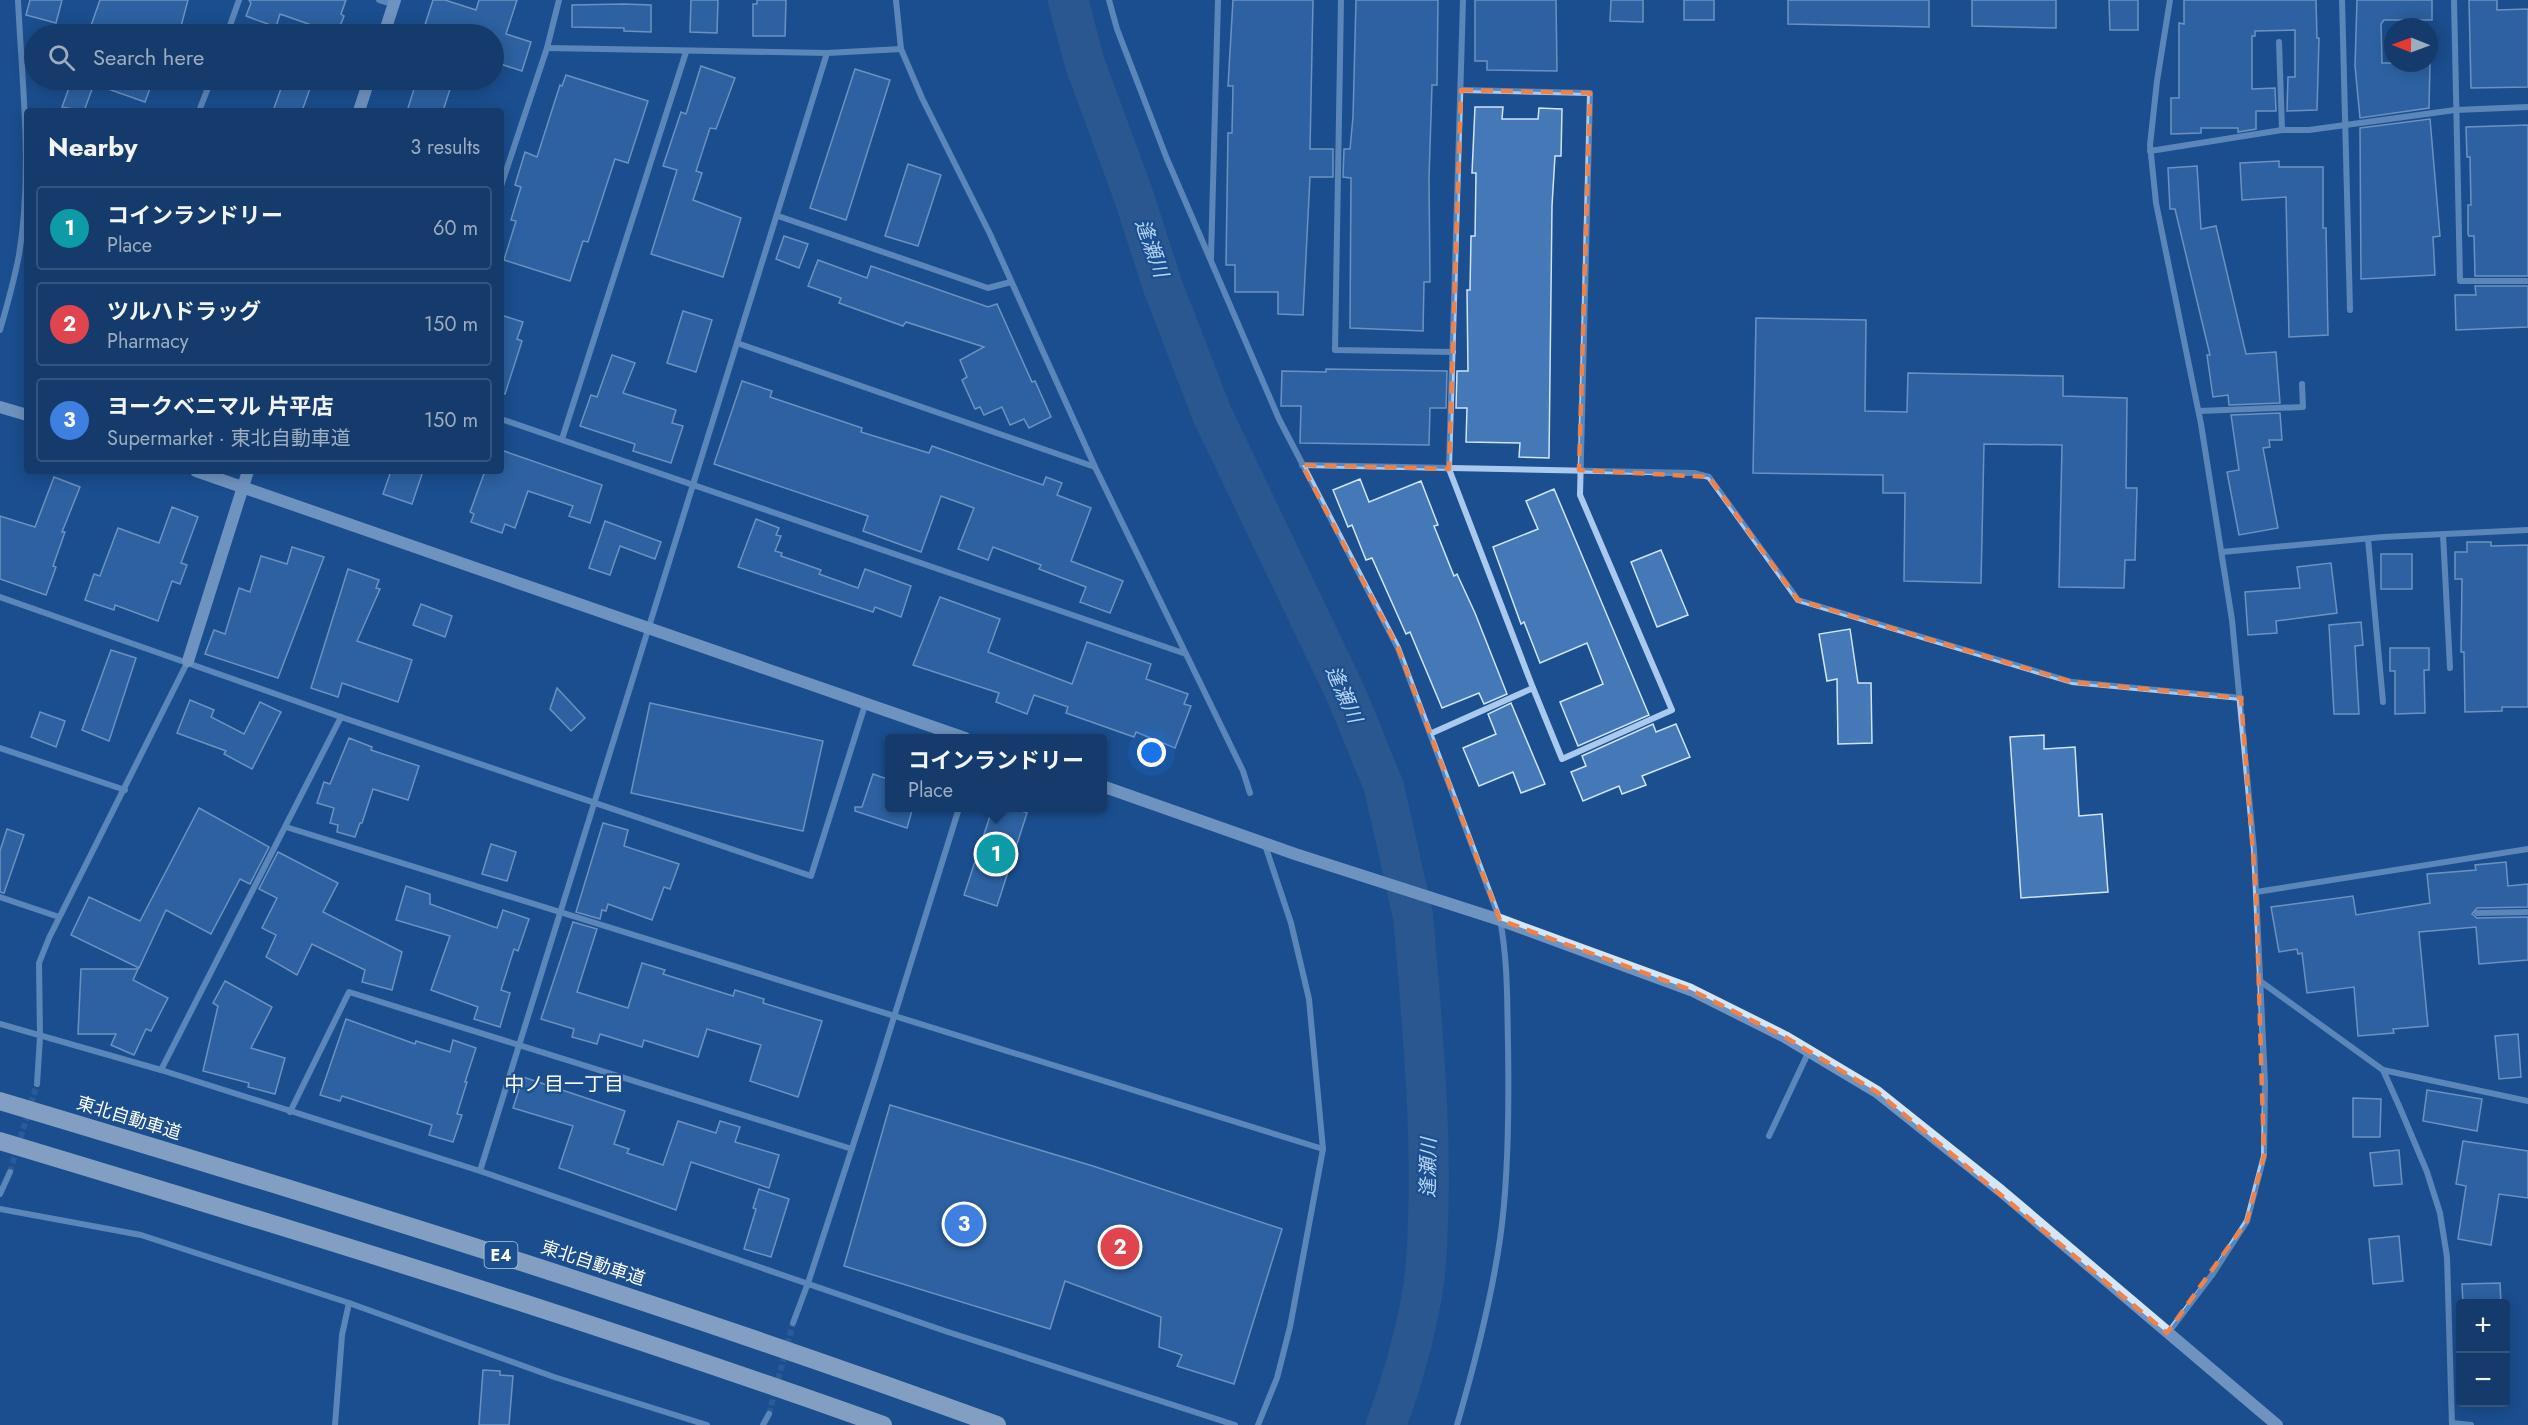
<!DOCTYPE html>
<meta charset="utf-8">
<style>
:root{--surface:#143b6b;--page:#1d4271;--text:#f1f3f6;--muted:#9dadc1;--line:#33557e;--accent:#8c9099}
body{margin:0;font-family:Jost,"Noto Sans JP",sans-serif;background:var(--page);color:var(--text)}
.controls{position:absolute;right:18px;bottom:18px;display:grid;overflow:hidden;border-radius:6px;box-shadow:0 3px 15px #0003}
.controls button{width:54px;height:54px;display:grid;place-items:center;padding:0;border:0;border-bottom:2px solid var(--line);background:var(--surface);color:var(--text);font:30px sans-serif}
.compass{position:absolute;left:2384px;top:18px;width:54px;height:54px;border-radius:50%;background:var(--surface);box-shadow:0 3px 15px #0003;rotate:271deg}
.you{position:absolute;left:1152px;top:753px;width:21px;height:21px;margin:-15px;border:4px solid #fff;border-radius:50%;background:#1a73e8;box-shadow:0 0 0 9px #1a73e833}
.badge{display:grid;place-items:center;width:39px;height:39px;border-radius:50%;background:var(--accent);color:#fff;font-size:20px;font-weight:700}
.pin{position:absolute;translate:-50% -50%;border:3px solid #fff;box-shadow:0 2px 6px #0006}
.popup{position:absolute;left:885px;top:734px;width:222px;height:78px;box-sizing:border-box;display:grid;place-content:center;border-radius:6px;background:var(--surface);filter:drop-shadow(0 2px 4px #0005);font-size:20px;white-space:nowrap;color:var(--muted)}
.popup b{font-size:22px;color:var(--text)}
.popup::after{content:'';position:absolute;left:50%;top:100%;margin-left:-12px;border:12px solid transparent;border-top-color:var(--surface)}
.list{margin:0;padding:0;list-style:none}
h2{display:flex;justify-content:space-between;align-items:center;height:78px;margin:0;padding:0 24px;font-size:26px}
h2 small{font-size:20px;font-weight:400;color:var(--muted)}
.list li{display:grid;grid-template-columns:39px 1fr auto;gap:18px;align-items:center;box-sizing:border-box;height:84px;margin:0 12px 12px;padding:0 12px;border:2px solid var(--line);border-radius:6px}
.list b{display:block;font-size:22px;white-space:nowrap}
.list p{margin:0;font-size:20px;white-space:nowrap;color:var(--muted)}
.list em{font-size:20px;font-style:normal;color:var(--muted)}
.icon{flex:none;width:33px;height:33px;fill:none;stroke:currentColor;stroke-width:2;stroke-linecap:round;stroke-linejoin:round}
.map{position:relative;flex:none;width:2528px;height:1425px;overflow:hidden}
.search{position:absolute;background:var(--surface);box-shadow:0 3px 15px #0003;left:24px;top:24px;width:480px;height:66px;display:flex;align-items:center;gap:15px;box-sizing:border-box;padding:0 21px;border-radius:33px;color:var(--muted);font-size:22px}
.panel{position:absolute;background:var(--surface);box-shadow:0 3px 15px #0003;left:24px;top:108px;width:480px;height:366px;border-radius:6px}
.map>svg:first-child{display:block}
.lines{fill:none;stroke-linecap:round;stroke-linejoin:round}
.river{stroke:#3c6290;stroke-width:40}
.building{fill:#4478b7;stroke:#cfe3fa;stroke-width:1.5}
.street-tunnel{stroke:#3d69a0;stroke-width:6;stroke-dasharray:6 3;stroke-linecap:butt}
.street{stroke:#a9c9ee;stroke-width:6}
.secondary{stroke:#d6e6fa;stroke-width:12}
.highway{stroke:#fff;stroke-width:18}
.marked{fill:none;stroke:#ee8249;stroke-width:4.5;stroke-dasharray:12 8;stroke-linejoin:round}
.labels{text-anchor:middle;stroke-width:4.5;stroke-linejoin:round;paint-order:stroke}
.shield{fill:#1b4f8f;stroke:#bbcadd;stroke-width:1.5}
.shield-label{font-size:16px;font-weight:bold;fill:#fff}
.street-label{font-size:18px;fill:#fff;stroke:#1b4f8f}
.water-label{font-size:20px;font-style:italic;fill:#b5d3f5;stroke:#1b4f8f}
.neighbourhood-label{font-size:20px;fill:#fff;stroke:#1b4f8f}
</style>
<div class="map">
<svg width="2528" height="1425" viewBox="0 0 2528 1425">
<rect width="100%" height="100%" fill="#1b4f8f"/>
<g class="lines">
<path class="river" d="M1068 0 1085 64 1133 194 1163 287 1212 414 1346 694 1384 787 1413 916C1423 1031 1434 1147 1426 1262 1423 1308 1403 1381 1386 1425"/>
</g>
<g class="building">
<polygon points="30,0 62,0 56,23 26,15"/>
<polygon points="100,0 188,0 179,34 88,34"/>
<polygon points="249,0 346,0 341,14 344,16 337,34 280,14 276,27 246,16 251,3"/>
<polygon points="433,0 445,0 476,10 479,0 517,0 506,34 531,42 522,71 494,62 494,34 422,34"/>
<polygon points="691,0 718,0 717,33 690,32"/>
<polygon points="757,0 786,0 785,36 753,36 753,4 757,4"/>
<polygon points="1233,0 1313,0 1310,149 1333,149 1333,177 1310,177 1303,315 1278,314 1278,292 1235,292 1235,265 1226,265 1228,133 1232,133 1233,86 1228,86"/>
<polygon points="1356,0 1438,0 1437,85 1432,85 1429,178 1430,282 1424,282 1423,331 1350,328 1351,178 1343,177 1344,149 1350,149 1353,117"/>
<polygon points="1475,0 1556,0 1557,71 1487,70 1487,61 1475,61"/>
<polygon points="1611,0 1643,0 1643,22 1610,21"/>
<rect x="1684" y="0" width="30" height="20"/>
<polygon points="1788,0 1929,0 1929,27 1788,24"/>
<polygon points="1972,0 2056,0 2056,28 1972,26"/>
<polygon points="2109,0 2138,0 2138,30 2110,30"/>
<polygon points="2184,0 2316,0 2317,38 2319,38 2317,110 2287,111 2288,77 2295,77 2295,30 2255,31 2255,36 2252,36 2252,89 2275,88 2276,111 2256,111 2256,129 2238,132 2238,128 2201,128 2201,133 2171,134 2171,98 2179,98 2179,23 2184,24"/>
<polygon points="2357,0 2432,0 2432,20 2384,20 2381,24 2382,63 2430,63 2429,108 2360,118 2355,66"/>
<polygon points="2469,0 2497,0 2497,10 2528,9 2528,87 2471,88"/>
<polygon points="624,4 651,5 651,32 624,31 624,28 572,27 572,5"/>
<polygon points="701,66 735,78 716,129 710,128 696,171 702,173 693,200 741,218 723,277 651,254 677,170 663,166 681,112 686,114"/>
<polygon points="855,69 890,80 846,220 810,208"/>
<polygon points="566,75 648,101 628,163 615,159 588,242 583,241 570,281 504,260 516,221 511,220 521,187 515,185 525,152 537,157 560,85 562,86"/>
<polygon points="72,80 89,81 153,80 145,102 94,84 84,111 62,107"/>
<polygon points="284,80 313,80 302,111 273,111"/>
<polygon points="417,80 450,80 447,88 450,89 443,111 407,111"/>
<polygon points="1475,107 1503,107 1502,119 1538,119 1539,108 1562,109 1561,156 1555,156 1552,206 1549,458 1519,457 1520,443 1466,442 1467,408 1456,408 1457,371 1468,371 1467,290 1470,290 1471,236 1475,236 1476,173 1472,173"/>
<polygon points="2430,119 2440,236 2433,237 2435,275 2361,279 2360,128"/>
<polygon points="2528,125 2528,276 2475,276 2474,236 2469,236 2468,234 2468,205 2471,205 2470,157 2467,157 2466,127"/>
<polygon points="2279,161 2279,167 2323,167 2323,228 2326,228 2328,335 2289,337 2286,197 2242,200 2240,163"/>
<polygon points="908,164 941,175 918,246 885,236"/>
<polygon points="2197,166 2201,229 2216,226 2246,354 2276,352 2280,403 2229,405 2228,395 2213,397 2207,355 2210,355 2175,209 2170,209 2168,168"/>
<polygon points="784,236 808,244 799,268 776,259"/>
<polygon points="818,260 867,278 871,266 988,307 997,304 1032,382 1035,381 1051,417 1029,428 1024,419 1010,425 1002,407 984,415 980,407 975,409 962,380 967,377 960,360 984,347 906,322 903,326 839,303 841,298 808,286"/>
<polygon points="2475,286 2528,286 2528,327 2456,330 2455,295 2476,295"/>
<polygon points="683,311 712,320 696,372 667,363"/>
<polygon points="501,315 523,322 517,339 522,341 505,394 501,394"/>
<polygon points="1756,318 1866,320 1865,411 1907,412 1908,373 2063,376 2063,396 2127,398 2126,488 2137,488 2135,560 2125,560 2124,588 2059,587 2062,445 1984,444 1981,583 1904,581 1905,493 1883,493 1883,475 1753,473"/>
<polygon points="612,355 635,363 623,393 676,410 672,423 683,426 671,463 633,451 635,444 580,426 591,395 597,397"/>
<polygon points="1326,369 1447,371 1446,408 1430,408 1429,445 1300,443 1301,406 1281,406 1282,371 1326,372"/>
<polygon points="742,381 772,391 770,397 862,428 861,432 929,453 932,446 1043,485 1046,477 1062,483 1057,495 1091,508 1071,561 1123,581 1110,613 1080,602 1086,587 1039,569 1041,565 993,547 988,560 958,549 974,508 941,496 921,552 863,531 868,516 714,464"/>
<polygon points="2280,413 2282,440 2269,440 2270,447 2263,448 2278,528 2239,535 2227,472 2239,470 2231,415"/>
<polygon points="501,450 602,485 590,523 569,516 573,506 528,491 515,528 505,524 502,533 471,522 474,514 470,512 485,471 501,471"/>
<polygon points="391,471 423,471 412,504 383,494"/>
<polygon points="54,477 80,487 62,532 65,532 53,566 56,567 46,595 0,579 0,516 35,527"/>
<polygon points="1360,479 1369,502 1421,481 1438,525 1434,526 1454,576 1457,574 1475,613 1507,694 1484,704 1479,693 1442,708 1410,632 1406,634 1372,558 1366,560 1352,525 1348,527 1333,490"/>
<polygon points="1554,489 1649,715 1578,746 1560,702 1603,684 1587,643 1540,663 1524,622 1521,624 1493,547 1538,529 1526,501"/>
<polygon points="172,507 198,517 181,563 187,565 180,584 172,581 158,621 115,605 114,610 85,600 94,574 100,576 118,528 159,543"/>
<polygon points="756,519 779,528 776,535 781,536 775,551 782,553 781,556 821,570 819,574 858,588 865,569 911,586 901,617 875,607 873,612 738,567"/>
<polygon points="605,521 661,542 655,559 620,546 610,575 589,568"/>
<polygon points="2467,542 2491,542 2491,546 2528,545 2528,707 2502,707 2502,711 2465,712 2464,652 2461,652 2462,579 2455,579 2455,552 2467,552"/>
<polygon points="292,547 324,557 278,678 205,654 214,630 225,634 239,588 250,592 261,556 287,564"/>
<polygon points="1661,550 1688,615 1657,627 1631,562"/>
<rect x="2381" y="554" width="31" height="35"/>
<polygon points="2331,563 2337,613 2276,621 2277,633 2248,635 2245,592 2300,588 2297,567"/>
<polygon points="348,569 379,580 376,588 380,589 357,641 412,660 398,702 342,683 338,697 311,688"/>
<polygon points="940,597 1000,619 988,652 1072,684 1087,642 1151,664 1146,679 1188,694 1184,704 1191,706 1175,748 1136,732 1134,737 1066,713 1068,707 1034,695 1027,714 996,702 999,693 913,665"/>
<polygon points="421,604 452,616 445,637 413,625"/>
<polygon points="2361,622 2363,645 2355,646 2359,714 2334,714 2329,625"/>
<polygon points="1850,629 1858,683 1871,683 1872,743 1838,744 1837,679 1827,681 1819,634"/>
<polygon points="2390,648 2429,648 2429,670 2424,670 2425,713 2395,714 2395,671 2390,671"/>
<polygon points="111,650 136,658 109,741 82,730"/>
<polygon points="557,688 585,718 571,731 550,709"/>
<polygon points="190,700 214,710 211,717 244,734 260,702 281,712 252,769 224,754 226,751 177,733"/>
<polygon points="650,703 823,741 803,831 631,793"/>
<polygon points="1511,703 1545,784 1521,793 1513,772 1479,786 1463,748 1496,734 1488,714"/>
<polygon points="40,712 65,721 56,747 31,737"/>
<polygon points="1653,724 1656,732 1676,724 1690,757 1642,776 1646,785 1622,794 1619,786 1583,801 1571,772 1586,766 1582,756"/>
<polygon points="2044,735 2044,749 2075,747 2079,816 2102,814 2108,892 2021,898 2010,737"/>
<polygon points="349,738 372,747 371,750 419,766 408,800 373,789 362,823 360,823 355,837 337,832 338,825 330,823 334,808 317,803 324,782 330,784"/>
<polygon points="873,774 890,780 890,807 913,807 907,828 855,811 855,807 862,807"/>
<polygon points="993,807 1011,807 1027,813 997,906 964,895"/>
<polygon points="199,808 269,847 250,884 240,879 211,934 166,910 139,968 71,935 89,897 140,921"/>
<polygon points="603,823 628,830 624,846 679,864 670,889 664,887 652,920 608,904 606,911 602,910 600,919 576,912"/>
<polygon points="7,829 24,835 4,893 0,892 0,851"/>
<polygon points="491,844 516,852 507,881 482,874"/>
<polygon points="278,852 338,883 323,912 402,952 392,990 362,982 365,970 312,944 297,975 266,957 276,935 262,928 277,898 259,889"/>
<polygon points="2506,862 2508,886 2528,884 2528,907 2477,908 2472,914 2477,918 2528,917 2528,960 2479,964 2476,927 2419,932 2428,1026 2393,1029 2394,1033 2358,1036 2354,987 2307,993 2302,953 2298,954 2297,949 2279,952 2271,907 2353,896 2356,915 2430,903 2427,874 2476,870 2475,865"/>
<polygon points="406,886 430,894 430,904 497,928 503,910 529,919 518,951 514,949 501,990 510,993 500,1027 474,1019 478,1007 431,990 450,936 396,920"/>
<polygon points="573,922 597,929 577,992 628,1008 642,963 665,970 663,974 733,996 735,990 764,999 763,1003 822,1021 798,1097 750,1081 761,1045 707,1029 698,1057 644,1040 642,1047 600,1034 597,1044 572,1037 574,1029 541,1019"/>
<polygon points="81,969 138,969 133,980 168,998 151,1031 146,1029 134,1055 111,1045 116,1034 78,1034"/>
<polygon points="225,981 272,1007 251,1048 285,1058 275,1094 248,1087 249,1083 203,1071 218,1006 213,1003"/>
<polygon points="346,1019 415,1044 416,1041 450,1052 453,1040 476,1048 465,1082 467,1082 457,1114 462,1115 453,1142 429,1135 432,1125 342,1096 340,1101 320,1095"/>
<polygon points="2518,1034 2521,1077 2499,1079 2495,1036"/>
<polygon points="523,1077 625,1111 614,1144 629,1149 627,1153 663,1165 678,1121 716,1133 720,1121 740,1127 735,1142 779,1155 769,1188 691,1162 676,1210 559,1168 573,1126 513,1108"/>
<polygon points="2427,1090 2482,1099 2477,1131 2423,1121"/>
<polygon points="2353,1098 2381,1099 2380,1137 2353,1137"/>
<polygon points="890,1105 1093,1166 1282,1229 1234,1384 1177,1366 1182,1355 1159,1347 1161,1317 1065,1281 1050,1329 844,1266"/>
<polygon points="2463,1141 2528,1151 2528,1198 2499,1194 2491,1245 2458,1239 2466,1186 2456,1184"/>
<polygon points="2399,1150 2402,1184 2374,1186 2370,1153"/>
<polygon points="759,1189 789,1199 771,1257 744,1249 756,1209 753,1208"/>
<polygon points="2399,1236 2403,1281 2373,1284 2369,1239"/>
<polygon points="2500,1283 2501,1304 2463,1304 2462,1284"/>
<polygon points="483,1370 500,1371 500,1375 513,1376 509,1425 479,1425"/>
</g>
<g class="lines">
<g class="street-tunnel">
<polyline points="10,1172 37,1084"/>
<polyline points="769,1414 793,1323"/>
</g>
<g class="street">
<polyline points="379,0 393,4"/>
<polyline points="896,0 901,49 922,98 990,234 1095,467 1243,771 1250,793"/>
<path d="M1109 0 1117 29 1167 159 1279 419 1398 648 1500 920C1508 961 1507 1001 1508 1043 1509 1104 1509 1179 1500 1239 1491 1302 1475 1363 1457 1425"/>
<polyline points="1341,0 1335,350 1453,352"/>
<polyline points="1463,0 1449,469 1533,688"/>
<polyline points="2342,0 2350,310"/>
<polyline points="2454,0 2460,281 2528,281"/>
<polyline points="227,34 239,0"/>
<polyline points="2279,42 2282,130"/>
<polyline points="547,48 827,53 901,49"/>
<polyline points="199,111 211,80"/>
<polyline points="2150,151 2282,130 2309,130 2455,110 2528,107"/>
<polyline points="501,186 547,48 559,0"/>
<polyline points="778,216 988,288 1011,282"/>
<polyline points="1211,258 1218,0"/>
<path d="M0 330C7 306 14 281 19 255 33 171 22 84 18 0"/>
<polyline points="737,343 1095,467"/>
<polyline points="2199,411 2303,407 2302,384"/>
<polyline points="501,419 1186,654"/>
<polyline points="562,439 686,52"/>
<polyline points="1302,465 1694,473 1709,477 1798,600 2072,682 2241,698"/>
<polyline points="2443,534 2450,668"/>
<polyline points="2368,539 2383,702"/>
<polyline points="2222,552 2383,537 2528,530"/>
<polyline points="0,597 341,717 811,876 865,705"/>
<polyline points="1432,733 1533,688 1562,759 1672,710 1580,495 1590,93 1461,90"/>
<polyline points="0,748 125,790"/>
<polyline points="286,827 1323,1149"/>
<polyline points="2256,892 2528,849"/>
<polyline points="0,897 59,917"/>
<polyline points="2477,913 2528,912"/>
<polyline points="2260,981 2383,1070 2400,1108 2427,1172 2440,1213 2447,1257 2452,1425"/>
<polyline points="0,1024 161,1070 480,1171 948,1332 1235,1425"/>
<polyline points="161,1070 341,717"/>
<polyline points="2383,1070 2528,1101"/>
<polyline points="37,1084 40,1037 39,963 49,938 188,661"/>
<polyline points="290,1112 349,992 852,1149"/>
<polyline points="1769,1136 1809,1051"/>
<polyline points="480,1171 827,53"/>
<polyline points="0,1194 10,1172"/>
<polyline points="0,1209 141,1235 349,1303 554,1377 707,1425"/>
<polyline points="793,1323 808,1283 875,1078 959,808"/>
<polyline points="2168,1333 2212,1275 2247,1221 2264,1156 2265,1083 2254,850 2232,620 2201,424 2156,203 2150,145 2157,81 2170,0"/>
<polyline points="2452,1423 2471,1425"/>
<polyline points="335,1425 342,1335 349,1303"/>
<polyline points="763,1425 769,1414"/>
<polyline points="1258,1425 1277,1378 1290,1327 1323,1149 1309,999 1291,923 1265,845"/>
</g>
<g class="secondary">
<polyline points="384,34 395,0"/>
<polyline points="359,111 369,80"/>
<polyline points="0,407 27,415"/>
<polyline points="196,471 965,738"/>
<polyline points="188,661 248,471"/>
<polyline points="1102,786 1295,854 1500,920 1691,990 1785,1037 1877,1092 2001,1191 2277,1425"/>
</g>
<g class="highway">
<path d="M0 1101C335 1201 669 1305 997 1425"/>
<path d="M0 1141C296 1230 592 1321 883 1425"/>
</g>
</g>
<path d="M0 0H2528V1425H0ZM1461 90 1590 93 1579 470 1709 477 1798 600 2072 682 2241 698 2256 892 2264 1156 2247 1221 2167 1333 1877 1092 1785 1037 1691 990 1500 920 1398 648 1302 465 1449 469Z" fill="#1b4f8f" fill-opacity=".55" fill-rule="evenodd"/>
<path class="marked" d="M1461 90 1590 93 1579 470 1709 477 1798 600 2072 682 2241 698 2256 892 2264 1156 2247 1221 2167 1333 1877 1092 1785 1037 1691 990 1500 920 1398 648 1302 465 1449 469Z"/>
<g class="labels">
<rect class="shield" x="484.5" y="1242" width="33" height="26" rx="4.5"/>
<g class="shield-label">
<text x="501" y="1261">E4</text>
</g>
<g class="street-label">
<text transform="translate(129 1118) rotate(17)" y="6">東北自動車道</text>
<text transform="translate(593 1263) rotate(18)" y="6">東北自動車道</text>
</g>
<g class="water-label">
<text transform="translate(1152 248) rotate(70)" y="7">逢瀬川</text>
<text transform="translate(1344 694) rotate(66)" y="7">逢瀬川</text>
<text transform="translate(1428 1168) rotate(-89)" y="7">逢瀬川</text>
</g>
<g class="neighbourhood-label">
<text x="564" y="1091">中ノ目一丁目</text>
</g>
</g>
</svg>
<div class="controls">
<button>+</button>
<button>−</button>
</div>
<svg class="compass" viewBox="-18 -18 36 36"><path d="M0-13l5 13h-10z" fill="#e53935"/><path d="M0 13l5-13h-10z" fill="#9dadc1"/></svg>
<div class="you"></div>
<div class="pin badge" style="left:996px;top:854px;background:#0f9aa8">1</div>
<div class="popup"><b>コインランドリー</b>Place</div>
<div class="pin badge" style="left:1120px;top:1247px;background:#e0444e">2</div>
<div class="pin badge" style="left:964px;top:1224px;background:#3f7fe0">3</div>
<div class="search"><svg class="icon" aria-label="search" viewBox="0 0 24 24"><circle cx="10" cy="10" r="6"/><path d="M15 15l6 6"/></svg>Search here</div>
<section class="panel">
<h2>Nearby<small>3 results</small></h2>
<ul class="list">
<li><span class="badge" style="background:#0f9aa8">1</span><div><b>コインランドリー</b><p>Place</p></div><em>60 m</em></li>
<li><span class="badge" style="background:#e0444e">2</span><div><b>ツルハドラッグ</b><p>Pharmacy</p></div><em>150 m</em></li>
<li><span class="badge" style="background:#3f7fe0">3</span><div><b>ヨークベニマル 片平店</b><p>Supermarket · 東北自動車道</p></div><em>150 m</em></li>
</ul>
</section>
</div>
